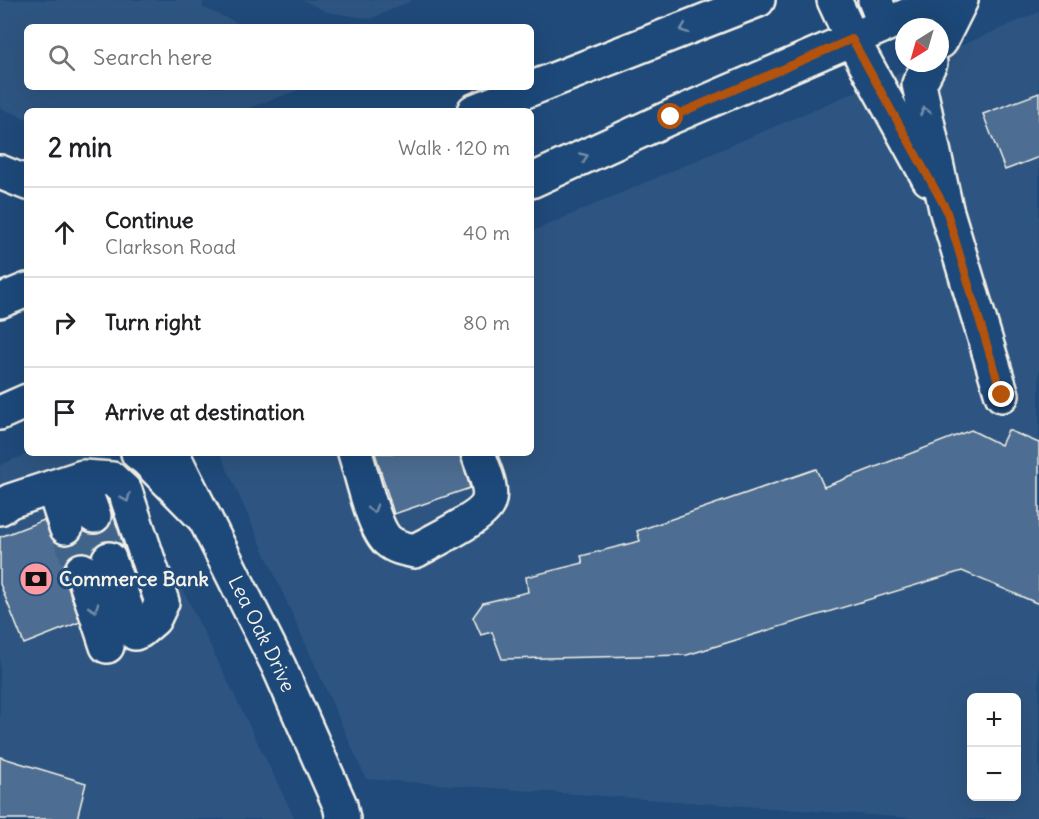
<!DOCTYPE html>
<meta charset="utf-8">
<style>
:root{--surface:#fff;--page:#f2f2f2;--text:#202124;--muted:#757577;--line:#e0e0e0}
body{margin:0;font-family:Delius,sans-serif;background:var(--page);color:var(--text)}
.controls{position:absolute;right:18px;bottom:18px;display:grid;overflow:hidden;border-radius:9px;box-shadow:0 6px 24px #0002}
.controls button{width:54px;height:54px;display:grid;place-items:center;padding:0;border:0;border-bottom:2px solid var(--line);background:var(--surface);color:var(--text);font:30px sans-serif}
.compass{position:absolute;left:895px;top:18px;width:54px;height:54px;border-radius:50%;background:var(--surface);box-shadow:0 6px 24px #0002;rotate:217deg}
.stop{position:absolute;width:18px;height:18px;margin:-14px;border:4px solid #b45309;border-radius:50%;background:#fff}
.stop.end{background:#b45309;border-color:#fff;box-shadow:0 2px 6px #0008}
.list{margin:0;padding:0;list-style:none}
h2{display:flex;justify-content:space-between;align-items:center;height:78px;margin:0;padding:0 24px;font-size:26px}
h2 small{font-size:20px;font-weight:400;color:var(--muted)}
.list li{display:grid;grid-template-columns:39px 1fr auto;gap:18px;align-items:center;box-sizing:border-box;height:90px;padding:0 24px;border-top:2px solid var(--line)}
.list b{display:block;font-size:22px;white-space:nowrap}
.list p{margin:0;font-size:20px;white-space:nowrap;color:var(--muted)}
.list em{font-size:20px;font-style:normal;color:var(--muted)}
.icon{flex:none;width:33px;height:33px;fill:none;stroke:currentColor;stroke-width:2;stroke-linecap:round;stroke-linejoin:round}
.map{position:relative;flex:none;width:1039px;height:819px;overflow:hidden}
.search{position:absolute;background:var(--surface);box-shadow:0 6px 24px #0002;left:24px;top:24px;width:510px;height:66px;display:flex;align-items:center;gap:15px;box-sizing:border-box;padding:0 21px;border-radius:9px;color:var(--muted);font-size:22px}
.panel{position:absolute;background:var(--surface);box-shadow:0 6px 24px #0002;left:24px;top:108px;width:510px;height:348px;border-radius:9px}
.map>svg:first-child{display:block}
.built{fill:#2d5581;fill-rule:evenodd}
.building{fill:#4d6e92;stroke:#f4f1e8;stroke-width:1.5}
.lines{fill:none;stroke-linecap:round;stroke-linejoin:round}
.minor-tunnel{stroke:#3f638a;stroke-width:33;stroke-dasharray:33 16;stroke-linecap:butt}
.minor-casing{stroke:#f4f1e8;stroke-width:38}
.major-casing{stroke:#f4f1e8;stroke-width:38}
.minor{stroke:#1f4a7a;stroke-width:33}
.major{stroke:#1f4a7a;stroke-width:33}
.oneway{stroke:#748da6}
.route{stroke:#b45309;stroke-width:8}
.labels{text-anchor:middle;stroke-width:6;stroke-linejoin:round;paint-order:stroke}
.poi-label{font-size:20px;font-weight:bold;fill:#f4f1e8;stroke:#1f4a7a;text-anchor:start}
.street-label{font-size:20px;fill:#f4f1e8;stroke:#1f4a7a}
</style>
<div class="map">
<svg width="1039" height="819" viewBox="0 0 1039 819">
<rect width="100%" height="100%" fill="#1f4a7a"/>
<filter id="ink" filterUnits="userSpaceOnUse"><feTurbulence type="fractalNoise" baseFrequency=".0167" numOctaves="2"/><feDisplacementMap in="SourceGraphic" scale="12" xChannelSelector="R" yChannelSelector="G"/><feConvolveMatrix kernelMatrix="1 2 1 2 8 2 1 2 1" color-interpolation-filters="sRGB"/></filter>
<g filter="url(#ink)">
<g class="built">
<polygon points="0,0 204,0 202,7 247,27 27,27 27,87 307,87 240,111 27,111 27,119 0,108"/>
<polygon points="303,0 413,0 371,19 327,12"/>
<path d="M1039 12V819H925L366 779 220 453H531V232ZM972 698H1016V796H972Z"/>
<polygon points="30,453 93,453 123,467 295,819 0,819 0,465"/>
</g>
<g class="building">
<polygon points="1039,93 1039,157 1005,170 983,114"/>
<polygon points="971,430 1001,445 1008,430 1039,443 1039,604 962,571 687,655 502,659 492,632 481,635 473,617 483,603 528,592 526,577 583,563 581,556 640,541 637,531 816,469 824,487"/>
<polygon points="375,453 460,453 470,488 394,514"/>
<polygon points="112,511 125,550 121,544 113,541 103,541 95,546 91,554 85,552 76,552 68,557 64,566 64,576 80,622 24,644 0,584 0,537 44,520 53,540 62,545 71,545 79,540 84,531 91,534 100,534 108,528 112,520"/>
<polygon points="0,757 86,783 77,819 0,819"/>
</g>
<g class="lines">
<g class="minor-tunnel">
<polyline points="94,516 109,559"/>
<polyline points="66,527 82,570"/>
</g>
<defs>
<g id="minor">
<polyline points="834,0 852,39 929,179"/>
<polyline points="875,0 885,25"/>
<polyline points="940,42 961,0"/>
<polyline points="930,63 919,84 946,209 1002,395"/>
<polyline points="0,172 27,183"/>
<path id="s1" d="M172 453 279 667 340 805 343 819"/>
<path d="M355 453C362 474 373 528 388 541 396 548 406 549 415 551 431 542 482 518 488 503 494 488 482 467 478 453"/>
<polyline points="80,478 94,516"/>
<polyline points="53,487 66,527"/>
<polyline points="0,508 10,501 83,477 112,479 125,491 162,602 154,619 140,631"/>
<polyline points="109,559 135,633"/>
<polyline points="82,570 107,646"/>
</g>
<g id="major">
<polyline points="474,111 758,0"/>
<polyline points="531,181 671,117 943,0"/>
<polyline points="0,301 27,290"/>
<polyline points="0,413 27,401"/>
<polyline points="138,453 146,459 205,519"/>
</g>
</defs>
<use href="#minor" class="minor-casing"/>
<use href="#major" class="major-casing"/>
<use href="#minor" class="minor"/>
<use href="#major" class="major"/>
</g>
<defs><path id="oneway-chevron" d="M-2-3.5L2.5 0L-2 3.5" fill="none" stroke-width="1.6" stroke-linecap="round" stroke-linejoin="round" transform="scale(1.5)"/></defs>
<g class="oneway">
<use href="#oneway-chevron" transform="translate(684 29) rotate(159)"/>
<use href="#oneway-chevron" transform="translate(925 111) rotate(-102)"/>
<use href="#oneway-chevron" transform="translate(584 157) rotate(-24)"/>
<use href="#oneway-chevron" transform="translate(126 498) rotate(67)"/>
<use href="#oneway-chevron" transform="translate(373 509) rotate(73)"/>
<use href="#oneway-chevron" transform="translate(94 608) rotate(71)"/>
</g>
</g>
<g class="lines" filter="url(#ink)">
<polyline class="route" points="671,117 852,39 946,209 1002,395"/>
</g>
<defs>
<symbol id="bank-disc" viewBox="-11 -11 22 22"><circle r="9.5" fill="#ff9aa2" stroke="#1f4a7a"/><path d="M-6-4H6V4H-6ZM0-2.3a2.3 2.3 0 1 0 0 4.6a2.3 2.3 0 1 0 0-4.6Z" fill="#111"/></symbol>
</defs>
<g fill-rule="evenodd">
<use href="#bank-disc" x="17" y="560" width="38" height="38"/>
</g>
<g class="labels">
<g class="poi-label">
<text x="59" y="586">Commerce Bank</text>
</g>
<g class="street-label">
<text dy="7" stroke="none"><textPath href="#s1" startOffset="202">Lea Oak Drive</textPath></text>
</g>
</g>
</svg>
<div class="controls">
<button>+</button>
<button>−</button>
</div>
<svg class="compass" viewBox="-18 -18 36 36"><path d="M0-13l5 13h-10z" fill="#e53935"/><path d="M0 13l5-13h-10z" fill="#757577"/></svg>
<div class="stop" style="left:671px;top:117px"></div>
<div class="stop end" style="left:1002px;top:395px"></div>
<div class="search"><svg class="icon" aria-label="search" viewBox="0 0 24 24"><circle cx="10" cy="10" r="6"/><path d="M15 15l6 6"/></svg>Search here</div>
<section class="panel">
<h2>2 min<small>Walk · 120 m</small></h2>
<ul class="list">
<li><svg class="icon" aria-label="ahead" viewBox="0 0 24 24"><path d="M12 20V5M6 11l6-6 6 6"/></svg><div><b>Continue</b><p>Clarkson Road</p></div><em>40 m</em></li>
<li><svg class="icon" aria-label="right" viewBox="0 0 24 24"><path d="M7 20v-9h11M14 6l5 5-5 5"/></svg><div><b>Turn right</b></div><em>80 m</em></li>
<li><svg class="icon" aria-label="arrive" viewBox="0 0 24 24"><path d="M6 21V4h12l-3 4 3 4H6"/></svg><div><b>Arrive at destination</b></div></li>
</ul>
</section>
</div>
